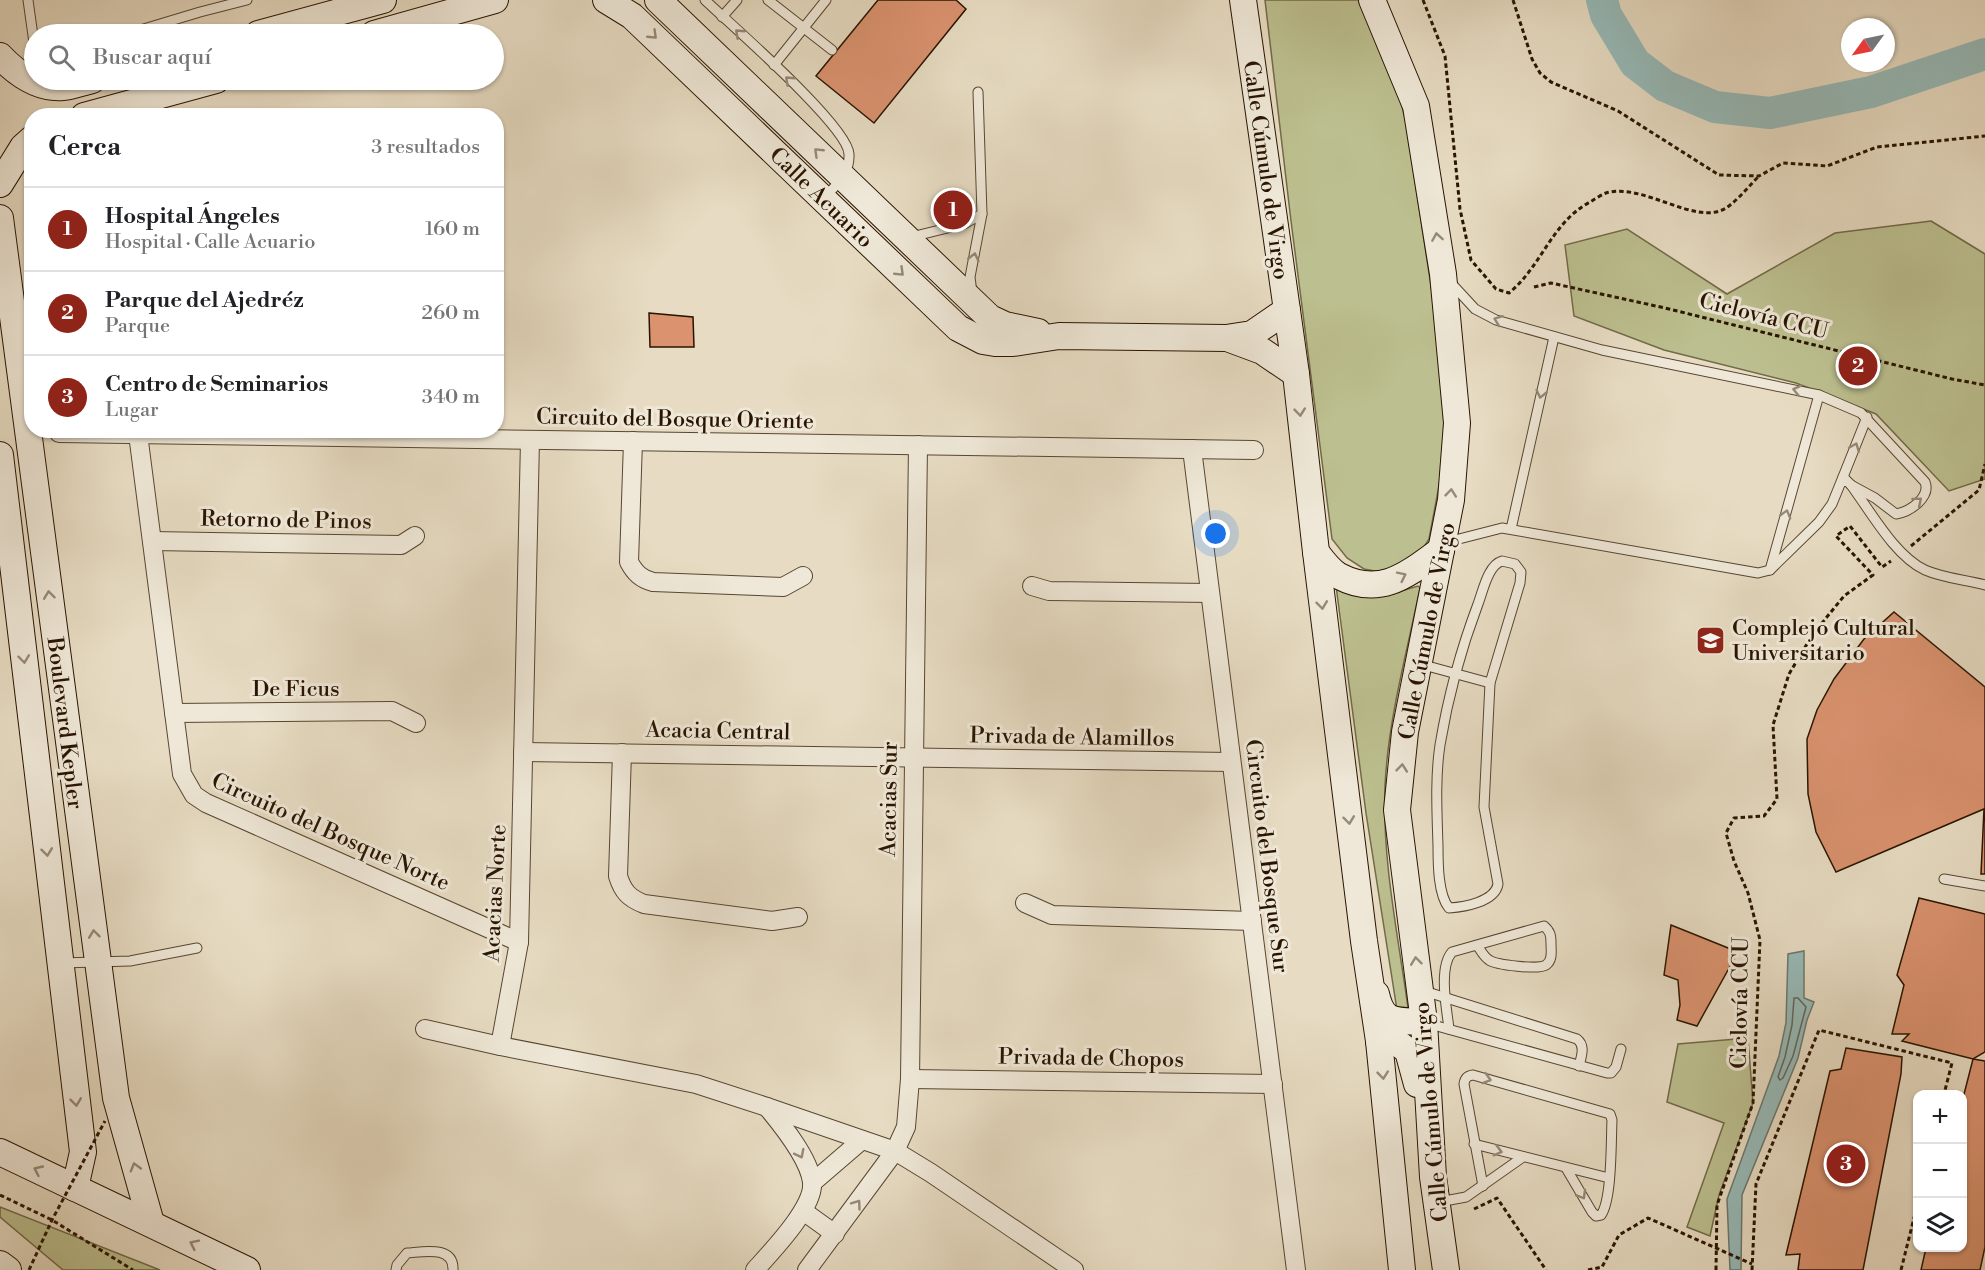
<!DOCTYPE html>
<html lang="es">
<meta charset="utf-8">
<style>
:root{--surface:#fff;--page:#f6f6f6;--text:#202124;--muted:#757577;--line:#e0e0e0;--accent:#8f2418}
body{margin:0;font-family:"Libre Bodoni",serif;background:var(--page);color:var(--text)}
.controls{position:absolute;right:18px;bottom:18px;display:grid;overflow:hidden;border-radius:12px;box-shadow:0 2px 4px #0004}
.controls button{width:54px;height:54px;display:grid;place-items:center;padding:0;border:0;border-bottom:2px solid var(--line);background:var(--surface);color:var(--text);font:30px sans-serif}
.compass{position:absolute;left:1841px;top:18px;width:54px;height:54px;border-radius:50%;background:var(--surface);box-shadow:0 2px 4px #0004;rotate:237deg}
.you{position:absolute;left:1216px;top:534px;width:21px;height:21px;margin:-15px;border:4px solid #fff;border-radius:50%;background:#1a73e8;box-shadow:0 0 0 9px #1a73e833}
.badge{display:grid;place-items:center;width:39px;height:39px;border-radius:50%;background:var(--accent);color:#fff;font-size:20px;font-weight:700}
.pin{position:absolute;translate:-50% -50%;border:3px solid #fff;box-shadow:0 2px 6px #0006}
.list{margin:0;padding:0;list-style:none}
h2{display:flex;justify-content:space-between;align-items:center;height:78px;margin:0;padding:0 24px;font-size:26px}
h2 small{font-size:20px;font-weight:400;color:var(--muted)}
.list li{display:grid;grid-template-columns:39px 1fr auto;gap:18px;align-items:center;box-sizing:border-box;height:84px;padding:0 24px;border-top:2px solid var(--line)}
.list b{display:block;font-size:22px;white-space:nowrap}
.list p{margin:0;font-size:20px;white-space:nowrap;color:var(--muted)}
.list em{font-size:20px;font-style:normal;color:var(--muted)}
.icon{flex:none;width:33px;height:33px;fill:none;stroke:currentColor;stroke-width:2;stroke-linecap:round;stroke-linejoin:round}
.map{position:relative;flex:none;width:1985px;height:1270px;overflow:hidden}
.search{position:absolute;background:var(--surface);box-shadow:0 2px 4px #0004;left:24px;top:24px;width:480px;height:66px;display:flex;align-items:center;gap:15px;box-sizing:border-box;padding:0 21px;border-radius:33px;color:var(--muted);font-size:22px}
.panel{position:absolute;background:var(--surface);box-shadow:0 2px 4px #0004;left:24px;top:108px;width:480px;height:330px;border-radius:24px}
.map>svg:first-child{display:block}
.green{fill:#bcbf8f;stroke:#726a48;stroke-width:1.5}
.water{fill:#97bab8;stroke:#6b786f;stroke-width:1.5}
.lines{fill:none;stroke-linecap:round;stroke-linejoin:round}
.shore{stroke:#60675c;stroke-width:1.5}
.river{stroke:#97bab8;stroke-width:32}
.building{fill:#da926f;stroke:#291401;stroke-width:1.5}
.lane-casing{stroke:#584632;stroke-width:11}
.street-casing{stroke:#584632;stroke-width:20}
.secondary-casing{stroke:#291401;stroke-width:28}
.path{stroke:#291401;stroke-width:3;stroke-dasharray:4.5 3;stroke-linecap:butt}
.lane{stroke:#efe8d8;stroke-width:9}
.street{stroke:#efe8d8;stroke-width:18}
.secondary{stroke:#efe8d8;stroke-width:26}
.path-bridge{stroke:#291401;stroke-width:3;stroke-dasharray:4.5 3;stroke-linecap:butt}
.oneway{stroke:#968977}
.labels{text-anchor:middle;stroke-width:6;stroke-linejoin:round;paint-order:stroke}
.street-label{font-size:22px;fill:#291401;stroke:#efe8d8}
.poi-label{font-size:22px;fill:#291401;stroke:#efe8d8;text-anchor:start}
</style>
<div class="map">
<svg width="1985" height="1270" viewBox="0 0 1985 1270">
<rect width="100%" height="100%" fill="#e7dcc3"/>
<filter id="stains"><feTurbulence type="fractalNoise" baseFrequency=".00333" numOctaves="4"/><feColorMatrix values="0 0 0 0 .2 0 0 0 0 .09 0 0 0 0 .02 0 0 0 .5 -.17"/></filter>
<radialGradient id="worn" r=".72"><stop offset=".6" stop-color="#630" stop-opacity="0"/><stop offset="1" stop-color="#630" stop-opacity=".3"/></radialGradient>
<g class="green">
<polygon points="1265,0 1362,0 1395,79 1406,122 1434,306 1445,404 1444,459 1429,539 1419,555 1411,562 1380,572 1364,569 1347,558 1332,539 1291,221"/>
<polygon points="1931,221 1985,254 1985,479 1949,491 1876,414 1796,383 1664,350 1574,316 1565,245 1627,229 1727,294 1835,233"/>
<path d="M1336 586 1391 594 1418 586 1420 588C1407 652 1388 720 1385 786 1382 860 1398 935 1408 1008L1406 1012 1397 1010 1366 813Z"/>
<polygon points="1748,1038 1753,1103 1719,1195 1710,1236 1687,1227 1724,1123 1667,1102 1678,1044"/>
<polygon points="0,1207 160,1270 63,1270 0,1217"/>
</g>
<polygon class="water" points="1804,951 1804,998 1814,1002 1807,1020 1798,1058 1742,1195 1741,1270 1730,1270 1727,1199 1779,1056 1786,1023 1788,954"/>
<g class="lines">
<polygon class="shore" points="1794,998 1798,998 1806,1007 1793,1056 1783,1078 1780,1080 1778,1077 1785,1057 1792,1025"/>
<polyline class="river" points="1602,0 1606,15 1635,63 1665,86 1715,107 1770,113 1799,107 1871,92 1985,54"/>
</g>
<g class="building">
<polygon points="878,0 956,0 966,9 874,123 816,76"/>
<polygon points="649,313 693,317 694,347 650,347"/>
<polygon points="1894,612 1985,687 1985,874 1981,874 1984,809 1836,872 1816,832 1808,794 1807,739 1817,710 1834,679 1864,639"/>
<polygon points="1919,898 1985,914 1985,1052 1973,1059 1902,1041 1909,1034 1892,1034 1904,985 1897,975"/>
<polygon points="1671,925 1738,952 1697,1026 1677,1020 1680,1005 1678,980 1664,975"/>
<polygon points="1846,1048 1902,1057 1901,1074 1863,1270 1798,1270 1800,1254 1786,1255 1830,1071 1841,1069"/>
<polygon points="1973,1059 1985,1061 1985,1247 1980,1270 1921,1270 1926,1248 1962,1248 1962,1102"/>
</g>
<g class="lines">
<defs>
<g id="lane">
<polyline points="28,0 34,43"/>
<path d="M705 0C730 24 848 126 849 154 850 174 837 184 825 197"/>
<polyline points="768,0 832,50"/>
<polyline points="722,17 737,0"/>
<polyline points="127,34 200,12 247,0"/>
<polyline points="774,65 826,0"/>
<polyline points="911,237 964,224 982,214"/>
<path d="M1451 283 1475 309 1496 320 1602 350 1819 395 1861 413 1925 482C1931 497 1910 512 1896 514L1875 498 1851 485"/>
<polyline points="972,293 970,277 982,214 978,92"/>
<polyline points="1843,477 1867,417"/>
<polyline points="1511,529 1554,337"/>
<path d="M1448 545 1455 540 1502 528 1758 573 1770 570 1819 522 1832 504 1843 477 1851 485C1871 512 1895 556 1925 570 1943 578 1966 580 1985 585"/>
<path d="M1502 561 1515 564 1521 572 1520 583 1490 683 1484 807 1498 884C1495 902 1464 907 1449 908 1438 895 1438 863 1438 846 1437 813 1435 778 1440 745 1448 697 1461 649 1478 604 1483 591 1488 565 1502 561Z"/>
<polyline points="1770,570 1819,395"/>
<polyline points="1420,664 1490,683"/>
<polyline points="1944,879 1985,886"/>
<polyline points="62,963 130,961 197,948"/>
<path d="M1421 990 1577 1039C1586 1046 1581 1057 1579 1066"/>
<polyline points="1426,1023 1607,1073 1611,1073 1616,1067 1621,1049"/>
<path d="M1449 1029C1447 1010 1438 968 1452 952L1544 926C1550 931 1551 935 1551 943 1551 951 1553 960 1546 965 1539 970 1496 965 1489 960 1484 957 1481 951 1477 945"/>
<polyline points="1474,1144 1609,1178"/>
<path d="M1483 1186 1464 1084C1465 1078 1467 1076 1473 1075L1610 1114 1612 1120C1611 1142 1612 1200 1601 1215L1596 1216 1592 1212 1566 1168"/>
<polyline points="1439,1202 1466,1197 1523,1157"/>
<path d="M396 1270 397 1265 407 1253C423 1252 454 1245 453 1270"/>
</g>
<g id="street">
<polyline points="59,433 1254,450"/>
<polyline points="138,434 182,774 194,795 206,803 519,942"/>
<path d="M633 441 629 562C635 573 641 579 653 582L783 587 803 576"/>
<polyline points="1192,449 1296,1270"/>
<polyline points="152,541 401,545 415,536"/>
<polyline points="1032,586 1049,591 1210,593"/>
<polyline points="174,713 392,711 416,723"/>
<polyline points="523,752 1231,762"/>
<path d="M622 753 618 876C623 892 629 898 644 904L772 921 798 917"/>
<polyline points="1025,903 1052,915 1252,921"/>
<polyline points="425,1029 500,1046 696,1084 767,1107 895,1151 931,1173 1074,1270"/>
<polyline points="500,1046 519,942 530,440"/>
<polyline points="910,1079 1273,1084"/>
<polyline points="812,1183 862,1140"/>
<polyline points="803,1211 835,1234"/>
<path d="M755 1270C771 1252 815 1207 812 1182 809 1158 782 1125 767 1107"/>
<polyline points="807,1270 895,1151 906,1127 910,1079 918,445"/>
</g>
<g id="secondary">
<polyline points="606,0 632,16 958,328 983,341 995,343 1013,343 1059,336 1226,338 1252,334 1287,310"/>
<polyline points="658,0 990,318 1005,325 1038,332"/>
<polyline points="1243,0 1296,374 1316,552 1364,941 1379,1041 1402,1270"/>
<polyline points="1372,0 1416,106 1443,274 1457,423 1451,500 1405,732 1397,810 1424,1022 1433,1177 1446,1270"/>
<polyline points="258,34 383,0"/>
<polyline points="374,34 495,0"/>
<path d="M0 56C17 74 38 89 63 87 73 86 83 82 92 80"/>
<polyline points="84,116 216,80"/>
<polyline points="0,184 23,147 32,139"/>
<polyline points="0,218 116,1098 151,1223"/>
<polyline points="1227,338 1262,351 1296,374"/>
<polyline points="0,455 83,1152 75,1188"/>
<path d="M1316 552C1322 560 1330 571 1339 576 1381 598 1408 574 1441 550"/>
<path d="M1376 994C1383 1025 1396 1020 1424 1022"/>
<polyline points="1379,1041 1395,1041 1408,1051 1417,1084"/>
<polyline points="0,1152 247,1270"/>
<polyline points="0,1264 8,1270"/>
</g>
</defs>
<use href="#lane" class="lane-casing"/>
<use href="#street" class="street-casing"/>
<use href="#secondary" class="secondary-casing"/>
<g class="path">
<path d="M1423 0 1445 56 1460 209 1471 260 1496 289 1509 293C1542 266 1551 223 1590 202 1595 199 1601 195 1606 193 1643 182 1696 227 1726 208 1738 200 1749 186 1759 176"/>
<polyline points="1513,0 1532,59 1540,73 1551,82 1618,111 1719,175 1759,176 1783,163 1827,166 1877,147 1985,136"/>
<polyline points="1534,287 1551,283 1665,308 1952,379 1985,385"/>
<polyline points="1911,546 1979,490 1985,464"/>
<polyline points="0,1195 52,1220 133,1270"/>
<polyline points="1474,1209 1497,1198 1546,1270"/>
<polyline points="1588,1270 1602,1267 1619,1235 1648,1218 1752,1264"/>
<polyline points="1716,1270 1717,1205 1753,1103 1760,940 1748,893 1734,861 1726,833 1734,818 1764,816 1777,799 1773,725 1789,674 1813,634 1844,596 1873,575 1836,536 1850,526 1882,567 1891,561"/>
<polyline points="1752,1270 1756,1184 1819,1030 1952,1063 1944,1094"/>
<polyline points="1901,1270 1918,1202"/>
</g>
<use href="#lane" class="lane"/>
<use href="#street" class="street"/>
<use href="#secondary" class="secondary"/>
<polyline class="path-bridge" points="29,1270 52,1220 105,1121"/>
</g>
<defs><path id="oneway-chevron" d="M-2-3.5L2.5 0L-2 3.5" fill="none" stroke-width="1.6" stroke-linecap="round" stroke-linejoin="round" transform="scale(1.5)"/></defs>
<g class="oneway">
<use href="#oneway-chevron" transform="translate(739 33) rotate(-137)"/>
<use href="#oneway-chevron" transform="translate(653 35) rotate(44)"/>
<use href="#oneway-chevron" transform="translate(789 80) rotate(-137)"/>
<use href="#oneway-chevron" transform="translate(818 152) rotate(-136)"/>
<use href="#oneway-chevron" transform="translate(1437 237) rotate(-99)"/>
<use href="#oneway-chevron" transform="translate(974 257) rotate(-77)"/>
<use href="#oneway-chevron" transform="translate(900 272) rotate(44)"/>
<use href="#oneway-chevron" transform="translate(1498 320) rotate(-159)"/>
<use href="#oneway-chevron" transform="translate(1797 390) rotate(-167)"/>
<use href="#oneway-chevron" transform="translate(1541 394) rotate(103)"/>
<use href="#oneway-chevron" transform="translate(1300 412) rotate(84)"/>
<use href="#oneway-chevron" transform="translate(1855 447) rotate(-68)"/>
<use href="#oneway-chevron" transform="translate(1451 493) rotate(-84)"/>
<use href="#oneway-chevron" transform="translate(1918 501) rotate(-40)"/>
<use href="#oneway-chevron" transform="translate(1786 514) rotate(-74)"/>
<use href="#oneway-chevron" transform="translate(1402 576) rotate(-26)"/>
<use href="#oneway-chevron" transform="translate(49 595) rotate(-97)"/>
<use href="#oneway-chevron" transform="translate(1322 605) rotate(83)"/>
<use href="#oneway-chevron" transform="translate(24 659) rotate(83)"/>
<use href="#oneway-chevron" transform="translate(1402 768) rotate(-84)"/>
<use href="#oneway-chevron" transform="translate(1349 820) rotate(83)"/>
<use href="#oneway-chevron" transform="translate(47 852) rotate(83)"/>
<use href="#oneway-chevron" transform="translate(94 934) rotate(-97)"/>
<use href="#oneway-chevron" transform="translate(1416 961) rotate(-97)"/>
<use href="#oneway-chevron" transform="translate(1383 1075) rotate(84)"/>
<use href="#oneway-chevron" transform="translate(1487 1079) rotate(16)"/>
<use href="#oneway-chevron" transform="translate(76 1102) rotate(83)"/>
<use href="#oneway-chevron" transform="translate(1498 1151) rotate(15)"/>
<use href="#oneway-chevron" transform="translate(800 1154) rotate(63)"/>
<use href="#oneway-chevron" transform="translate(135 1167) rotate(-106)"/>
<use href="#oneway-chevron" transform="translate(38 1170) rotate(-155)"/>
<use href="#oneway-chevron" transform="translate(1582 1195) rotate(60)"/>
<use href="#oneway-chevron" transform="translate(857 1204) rotate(-54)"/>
<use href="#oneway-chevron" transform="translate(194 1244) rotate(-154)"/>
</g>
<defs>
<symbol id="university-square" viewBox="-11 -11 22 22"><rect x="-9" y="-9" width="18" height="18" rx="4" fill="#8f2418" stroke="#efe8d8"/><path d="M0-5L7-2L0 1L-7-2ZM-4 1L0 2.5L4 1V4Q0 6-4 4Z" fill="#fff"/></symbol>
</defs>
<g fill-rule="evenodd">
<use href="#university-square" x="1694" y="624" width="33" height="33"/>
</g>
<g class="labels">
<g class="street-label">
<text transform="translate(1267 170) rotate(82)" y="8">Calle Cúmulo de Virgo</text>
<text transform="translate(822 197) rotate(44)" y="8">Calle Acuario</text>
<text transform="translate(1764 315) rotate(14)" y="8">Ciclovía CCU</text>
<text transform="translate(675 418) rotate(1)" y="8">Circuito del Bosque Oriente</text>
<text transform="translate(286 519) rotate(1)" y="8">Retorno de Pinos</text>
<text transform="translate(1426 631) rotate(-79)" y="8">Calle Cúmulo de Virgo</text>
<text x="296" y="696">De Ficus</text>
<text transform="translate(66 723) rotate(83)" y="8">Boulevard Kepler</text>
<text transform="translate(718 730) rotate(1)" y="8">Acacia Central</text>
<text transform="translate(1072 736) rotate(1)" y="8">Privada de Alamillos</text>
<text transform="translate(888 799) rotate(-89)" y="8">Acacias Sur</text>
<text transform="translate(331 831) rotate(24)" y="8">Circuito del Bosque Norte</text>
<text transform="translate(1268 856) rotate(83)" y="8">Circuito del Bosque Sur</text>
<text transform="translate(494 893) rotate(-87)" y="8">Acacias Norte</text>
<text transform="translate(1739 1003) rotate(-89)" y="8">Ciclovía CCU</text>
<text transform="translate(1091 1057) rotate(1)" y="8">Privada de Chopos</text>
<text transform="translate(1430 1112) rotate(-95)" y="8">Calle Cúmulo de Virgo</text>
</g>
<g class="poi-label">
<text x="1732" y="635">Complejo Cultural<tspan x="1732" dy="25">Universitario</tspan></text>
</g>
</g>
<rect width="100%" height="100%" filter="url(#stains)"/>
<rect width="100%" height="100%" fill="url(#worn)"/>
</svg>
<div class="controls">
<button>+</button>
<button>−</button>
<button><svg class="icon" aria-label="layers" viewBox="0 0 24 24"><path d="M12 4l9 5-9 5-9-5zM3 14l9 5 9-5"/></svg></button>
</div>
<svg class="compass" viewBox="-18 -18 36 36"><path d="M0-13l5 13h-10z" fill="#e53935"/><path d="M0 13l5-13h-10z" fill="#757577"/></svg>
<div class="you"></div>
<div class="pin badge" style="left:953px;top:210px">1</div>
<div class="pin badge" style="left:1858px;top:366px">2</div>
<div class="pin badge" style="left:1846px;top:1164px">3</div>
<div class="search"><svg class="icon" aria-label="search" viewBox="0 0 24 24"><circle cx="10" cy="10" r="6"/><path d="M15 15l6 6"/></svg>Buscar aquí</div>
<section class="panel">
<h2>Cerca<small>3 resultados</small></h2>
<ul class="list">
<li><span class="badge">1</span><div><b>Hospital Ángeles</b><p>Hospital · Calle Acuario</p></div><em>160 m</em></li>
<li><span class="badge">2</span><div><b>Parque del Ajedréz</b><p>Parque</p></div><em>260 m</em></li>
<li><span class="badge">3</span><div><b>Centro de Seminarios</b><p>Lugar</p></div><em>340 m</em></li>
</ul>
</section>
</div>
